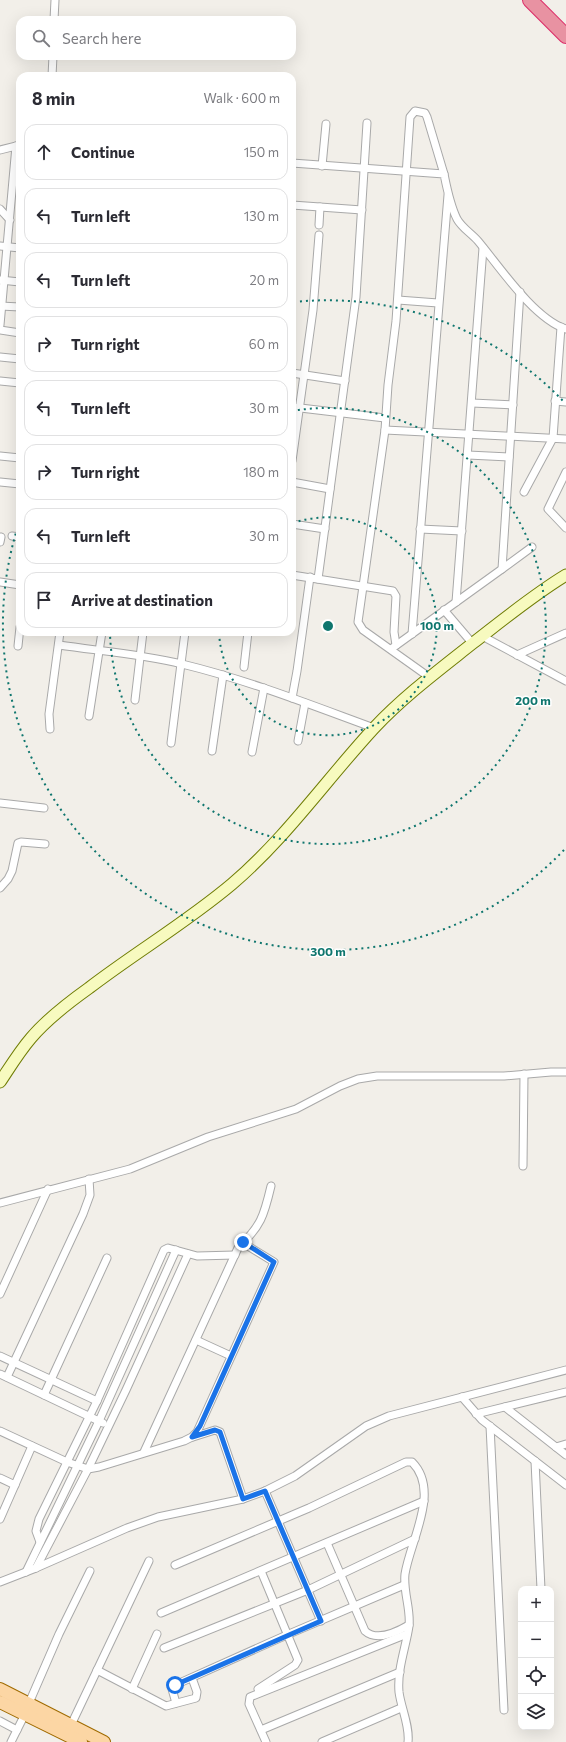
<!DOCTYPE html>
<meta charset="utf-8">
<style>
:root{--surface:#fff;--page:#f2f2f3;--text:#2b2b33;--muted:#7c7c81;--line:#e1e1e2}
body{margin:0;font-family:Commissioner,sans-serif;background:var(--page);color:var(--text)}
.controls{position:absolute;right:12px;bottom:12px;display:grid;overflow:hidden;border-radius:8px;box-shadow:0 4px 16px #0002}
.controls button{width:36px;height:36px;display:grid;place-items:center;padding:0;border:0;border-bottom:1px solid var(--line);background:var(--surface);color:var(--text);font:20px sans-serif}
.stop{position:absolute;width:12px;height:12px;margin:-9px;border:3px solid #1a73e8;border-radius:50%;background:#fff}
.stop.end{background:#1a73e8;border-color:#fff;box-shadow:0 1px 4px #0008}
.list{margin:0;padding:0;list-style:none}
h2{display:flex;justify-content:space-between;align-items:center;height:52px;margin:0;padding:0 16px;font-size:17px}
h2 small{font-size:13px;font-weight:400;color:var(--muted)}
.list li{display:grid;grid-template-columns:26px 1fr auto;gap:12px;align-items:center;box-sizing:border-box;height:56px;margin:0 8px 8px;padding:0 8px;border:1px solid var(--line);border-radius:12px}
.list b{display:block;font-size:15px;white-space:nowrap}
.list em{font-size:13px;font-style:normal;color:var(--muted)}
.icon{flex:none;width:22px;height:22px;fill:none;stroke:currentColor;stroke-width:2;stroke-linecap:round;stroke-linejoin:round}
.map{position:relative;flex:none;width:566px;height:1742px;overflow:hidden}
.search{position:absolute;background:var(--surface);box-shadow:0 4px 16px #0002;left:16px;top:16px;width:280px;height:44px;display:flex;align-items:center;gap:10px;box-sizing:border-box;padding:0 14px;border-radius:12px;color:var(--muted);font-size:15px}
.panel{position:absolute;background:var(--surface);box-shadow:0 4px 16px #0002;left:16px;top:72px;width:280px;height:564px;border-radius:12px}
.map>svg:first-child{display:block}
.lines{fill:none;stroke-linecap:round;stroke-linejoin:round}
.minor-casing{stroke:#a9a9a9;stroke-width:9}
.secondary-casing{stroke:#707d05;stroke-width:13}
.primary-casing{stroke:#a06b00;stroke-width:14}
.motorway-casing{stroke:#dc2a67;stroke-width:16}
.minor{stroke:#fff;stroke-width:7}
.secondary{stroke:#f7fabf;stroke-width:11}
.primary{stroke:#fcd6a4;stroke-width:12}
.motorway{stroke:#e892a2;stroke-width:14}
.route{stroke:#1a73e8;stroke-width:5}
.ring{fill:none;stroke:#0f766e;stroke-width:2;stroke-dasharray:2 4}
.centre{fill:#0f766e;stroke:#fff;stroke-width:2}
.ring-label{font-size:12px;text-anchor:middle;font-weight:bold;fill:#0f766e;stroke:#fff;stroke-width:3;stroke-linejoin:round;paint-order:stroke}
</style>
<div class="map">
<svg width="566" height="1742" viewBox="0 0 566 1742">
<rect width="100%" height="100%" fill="#f2efe9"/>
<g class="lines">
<defs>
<g id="minor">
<polyline points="54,20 55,0"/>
<polyline points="52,76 53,56"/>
<polyline points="0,150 20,145"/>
<path d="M292 163 444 174C447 189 450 205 457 219 462 228 471 233 478 241 499 266 534 319 566 329"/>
<polyline points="322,166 326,124"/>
<polyline points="292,205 362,210"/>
<polyline points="0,209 10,220"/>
<polyline points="319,225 320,207"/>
<polyline points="0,246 20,248"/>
<polyline points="0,280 20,282"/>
<polyline points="398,300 438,303"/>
<polyline points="0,306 20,307"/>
<polyline points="0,325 16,146"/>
<polyline points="0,330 20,333"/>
<polyline points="0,357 20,359"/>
<polyline points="292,373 345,381"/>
<polyline points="0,381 20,383"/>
<polyline points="555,401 566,402"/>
<polyline points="472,403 513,405"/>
<polyline points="292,407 385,418"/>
<polyline points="385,430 566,439"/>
<polyline points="468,455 509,457"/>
<polyline points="0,456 20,458"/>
<polyline points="292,461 313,310 319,235"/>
<polyline points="566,472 548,509 566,528"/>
<polyline points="0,482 20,484"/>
<polyline points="292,482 330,489"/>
<polyline points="524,492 553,438 561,327"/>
<polyline points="292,524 325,529"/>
<polyline points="420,529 462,531"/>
<polyline points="12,536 20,537"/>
<polyline points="0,542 1,537"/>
<polyline points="502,569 532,547"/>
<polyline points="292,575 393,591 396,596 394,632 396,645"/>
<polyline points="318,579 356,297 367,123"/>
<polyline points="0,582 20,585"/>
<polyline points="456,602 483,248"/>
<polyline points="444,610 473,644"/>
<polyline points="412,634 448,195"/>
<polyline points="482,636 566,681"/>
<path d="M59 645C100 651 141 654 182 664 248 680 311 705 374 728"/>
<polyline points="18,646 20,627"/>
<polyline points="391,649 502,569 520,292"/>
<polyline points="517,655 566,633"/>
<polyline points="244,667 248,632"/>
<polyline points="429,677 363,630 358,622 385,430 388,385 396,321 410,117 415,111 425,113 427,117 444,174"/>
<polyline points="292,698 297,671 310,577"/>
<polyline points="135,700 143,632"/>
<polyline points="89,716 102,632"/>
<polyline points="50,729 49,714 60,632"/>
<polyline points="298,741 305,703"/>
<polyline points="171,743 185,632"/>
<polyline points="212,751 223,675"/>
<polyline points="252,752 264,688"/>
<polyline points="0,803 44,808"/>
<polyline points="0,888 8,879 12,871 18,843 21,842 45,844"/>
<polyline points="523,1166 524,1074"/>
<polyline points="0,1203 130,1169 208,1137 296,1109 340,1086 358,1079 377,1076 504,1076 551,1072 566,1072"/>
<polyline points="0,1294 48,1189"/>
<polyline points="196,1340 231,1356"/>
<polyline points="0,1356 97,1401"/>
<polyline points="0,1374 103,1423"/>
<polyline points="7,1377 83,1214 90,1195 89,1179"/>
<polyline points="44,1395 107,1258"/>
<polyline points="462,1397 482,1420 566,1485"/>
<polyline points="505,1407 566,1455"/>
<polyline points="476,1414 566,1392"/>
<polyline points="490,1426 504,1710"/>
<polyline points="0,1431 67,1462 88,1469 36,1568"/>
<polyline points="193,1437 215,1430 220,1432 243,1499"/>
<polyline points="556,1447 566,1444"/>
<path d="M144 1452 238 1248C261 1226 264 1216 271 1186"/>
<polyline points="535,1461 541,1589"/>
<polyline points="88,1469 99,1467 184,1441 192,1437 197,1432 274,1262 243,1243"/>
<polyline points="88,1469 126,1390 188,1254"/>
<polyline points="0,1478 15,1485"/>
<polyline points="265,1491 321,1621"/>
<polyline points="0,1519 32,1446"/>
<polyline points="40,1542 36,1531 39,1519 97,1401 164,1250 168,1248 197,1256 235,1255"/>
<path d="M327 1543 365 1631C377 1642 397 1632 409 1625"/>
<path d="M175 1565 309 1508 406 1462H412C441 1491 410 1541 405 1574 403 1592 411 1609 409 1626 406 1647 397 1669 399 1692 401 1708 410 1726 408 1742"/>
<polyline points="26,1572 99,1421 176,1250"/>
<polyline points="0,1582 36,1568 127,1528 158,1517 243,1499 265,1491 295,1476 366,1426 389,1416 566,1370"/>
<polyline points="161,1613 424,1501"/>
<polyline points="164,1648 308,1590 415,1539"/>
<polyline points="97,1670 166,1706 196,1698 197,1692 192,1678"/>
<polyline points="132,1689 157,1634"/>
<polyline points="258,1689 295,1665 298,1660 261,1571"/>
<polyline points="29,1703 59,1634 90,1571"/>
<polyline points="176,1703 172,1689 175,1685 289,1634 404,1585"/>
<polyline points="0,1721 17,1730"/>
<polyline points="71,1725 149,1561"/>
<polyline points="261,1730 400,1672"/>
<polyline points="11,1742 25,1714"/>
<polyline points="266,1742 249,1704 250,1697 407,1634"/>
<polyline points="322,1742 401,1708"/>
</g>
<path id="secondary" d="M0 1082C10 1067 19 1052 31 1038 47 1019 68 1003 89 988 136 952 187 922 232 884 286 838 326 780 374 728 404 696 439 670 473 643 504 619 533 595 566 575"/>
<g id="primary">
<polyline points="0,1689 104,1742"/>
<polyline points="0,1702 81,1742"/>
</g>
<polyline id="motorway" points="530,0 566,36"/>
</defs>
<use href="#minor" class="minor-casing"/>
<use href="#secondary" class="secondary-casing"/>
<use href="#primary" class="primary-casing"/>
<use href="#motorway" class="motorway-casing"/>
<use href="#minor" class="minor"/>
<use href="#secondary" class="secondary"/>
<use href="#primary" class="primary"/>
<use href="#motorway" class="motorway"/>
</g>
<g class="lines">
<polyline class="route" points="175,1685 321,1621 265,1491 243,1499 220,1432 215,1430 192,1437 200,1426 274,1262 243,1242"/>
</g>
<g class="ring">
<path d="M293 523A109 109 0 1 1 219 633"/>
<path d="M292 411A218 218 0 1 1 110 634"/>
<path d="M564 850A326 326 0 0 1 20 520M294 302A326 326 0 0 1 564 402"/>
</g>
<circle cx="328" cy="626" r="6" class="centre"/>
<g class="ring-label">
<text x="437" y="630">100 m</text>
<text x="533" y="705">200 m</text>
<text x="328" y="956">300 m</text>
</g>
</svg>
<div class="controls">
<button>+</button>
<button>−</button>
<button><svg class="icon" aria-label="locate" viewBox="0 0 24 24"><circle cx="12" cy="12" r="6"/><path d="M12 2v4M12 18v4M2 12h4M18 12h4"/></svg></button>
<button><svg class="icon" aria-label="layers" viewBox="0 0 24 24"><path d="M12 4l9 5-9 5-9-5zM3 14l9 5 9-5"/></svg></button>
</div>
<div class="stop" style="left:175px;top:1685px"></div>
<div class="stop end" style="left:243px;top:1242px"></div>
<div class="search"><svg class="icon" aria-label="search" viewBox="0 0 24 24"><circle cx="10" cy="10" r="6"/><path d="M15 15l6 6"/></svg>Search here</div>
<section class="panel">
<h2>8 min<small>Walk · 600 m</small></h2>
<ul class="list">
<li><svg class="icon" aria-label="ahead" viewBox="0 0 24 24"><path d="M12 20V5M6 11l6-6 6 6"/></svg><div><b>Continue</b></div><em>150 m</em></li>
<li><svg class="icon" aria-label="left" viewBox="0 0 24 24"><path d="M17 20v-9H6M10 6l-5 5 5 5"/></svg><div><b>Turn left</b></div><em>130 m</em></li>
<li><svg class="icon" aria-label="left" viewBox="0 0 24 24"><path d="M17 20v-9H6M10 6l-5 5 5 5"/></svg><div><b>Turn left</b></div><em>20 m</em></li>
<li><svg class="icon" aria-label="right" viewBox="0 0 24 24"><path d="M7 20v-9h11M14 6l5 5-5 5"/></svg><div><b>Turn right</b></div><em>60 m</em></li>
<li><svg class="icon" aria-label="left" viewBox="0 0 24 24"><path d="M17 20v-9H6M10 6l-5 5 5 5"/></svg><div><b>Turn left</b></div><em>30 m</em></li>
<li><svg class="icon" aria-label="right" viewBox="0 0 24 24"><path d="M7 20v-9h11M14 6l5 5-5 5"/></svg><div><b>Turn right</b></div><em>180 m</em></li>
<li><svg class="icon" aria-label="left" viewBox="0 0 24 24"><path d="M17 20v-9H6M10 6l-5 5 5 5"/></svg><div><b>Turn left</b></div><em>30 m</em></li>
<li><svg class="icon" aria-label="arrive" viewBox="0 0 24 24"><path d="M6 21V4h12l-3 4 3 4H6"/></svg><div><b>Arrive at destination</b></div></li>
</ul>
</section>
</div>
